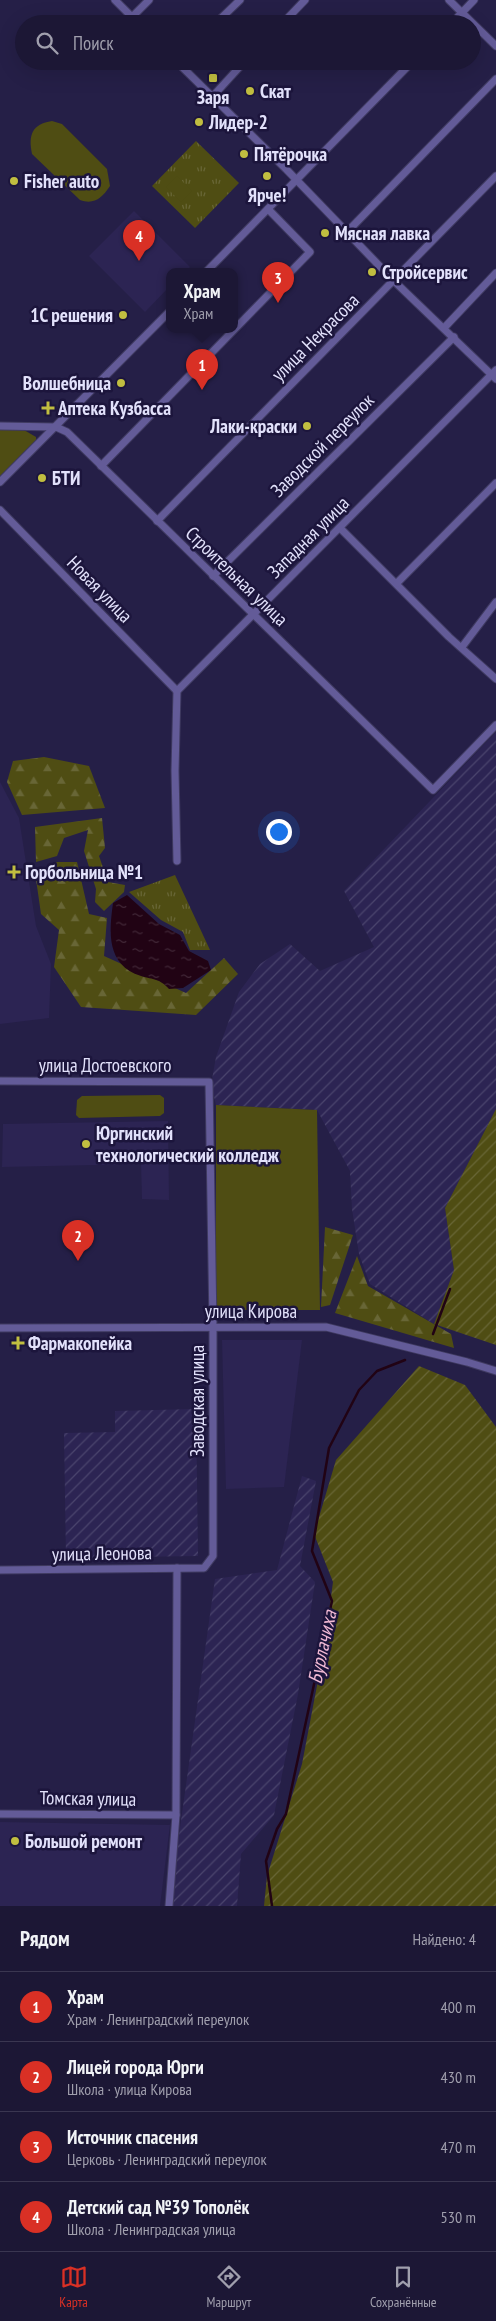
<!DOCTYPE html>
<html lang="ru">
<meta charset="utf-8">
<style>
:root{--surface:#1c1735;--page:#25203d;--text:#f1f3f6;--muted:#a09fad;--line:#3a3650;--accent:#d93025}
body{margin:0;font-family:"PT Sans Narrow",sans-serif;background:var(--page);color:var(--text)}
.you{position:absolute;left:278px;top:831px;width:18px;height:18px;margin:-12px;border:4px solid #fff;border-radius:50%;background:#1a73e8;box-shadow:0 0 0 8px #1a73e833}
.badge{display:grid;place-items:center;width:32px;height:32px;border-radius:50%;background:var(--accent);color:#fff;font-size:16px;font-weight:700}
.pin{position:absolute;translate:-50% -41px;filter:drop-shadow(0 1px 2px #0008)}
.pin::after{content:'';position:absolute;top:26px;width:18px;height:15px;background:inherit;clip-path:polygon(0 0,100% 0,50% 100%)}
.popup{position:absolute;left:166px;top:268px;width:72px;height:65px;box-sizing:border-box;display:grid;place-content:center;border-radius:10px;background:var(--surface);filter:drop-shadow(0 1px 4px #0005);font-size:16px;white-space:nowrap;color:var(--muted)}
.popup b{font-size:19px;color:var(--text)}
.popup::after{content:'';position:absolute;left:50%;top:100%;margin-left:-10px;border:10px solid transparent;border-top-color:var(--surface)}
.list{margin:0;padding:0;list-style:none}
h2{display:flex;justify-content:space-between;align-items:center;height:65px;margin:0;padding:0 20px;font-size:21px}
h2 small{font-size:16px;font-weight:400;color:var(--muted)}
.list li{display:grid;grid-template-columns:32px 1fr auto;gap:15px;align-items:center;box-sizing:border-box;height:70px;padding:0 20px;border-top:1px solid var(--line)}
.list b{display:block;font-size:19px;white-space:nowrap}
.list p{margin:0;font-size:16px;white-space:nowrap;color:var(--muted)}
.list em{font-size:16px;font-style:normal;color:var(--muted)}
.icon{flex:none;width:28px;height:28px;fill:none;stroke:currentColor;stroke-width:2;stroke-linecap:round;stroke-linejoin:round}
.map{position:relative;flex:none;width:496px;height:1906px;overflow:hidden}
.search{position:absolute;background:var(--surface);box-shadow:0 5px 20px #0002;left:15px;right:15px;top:15px;height:55px;display:flex;align-items:center;gap:12px;box-sizing:border-box;padding:0 18px;border-radius:28px;color:var(--muted);font-size:19px}
.sheet{height:345px;background:var(--surface)}
nav{display:flex;justify-content:space-around;align-items:center;box-sizing:border-box;height:70px;border-top:1px solid var(--line);background:var(--surface);font-size:14px;color:var(--muted)}
nav a{display:grid;justify-items:center;gap:2px}
nav .on{color:var(--accent)}
.map>svg:first-child{display:block}
.built{fill:#2c2453}
.industrial{fill:url(#industrial-furrows)}
.grass{fill:url(#grass-tufts)}
.forest{fill:url(#forest-firs)}
.park{fill:#4f4d13}
.garden{fill:url(#garden-furrows)}
.water{fill:url(#water-ripples)}
.lines{fill:none;stroke-linecap:round;stroke-linejoin:round}
.stream{stroke:#210314;stroke-width:2.5}
.minor-casing{stroke:#3f3a60;stroke-width:9}
.minor{stroke:#635b98;stroke-width:7}
.poi-dot{fill:#c1be40;stroke:#1c153c;stroke-width:2}
.labels{text-anchor:middle;stroke-width:5;stroke-linejoin:round;paint-order:stroke}
.poi-label{font-size:19px;font-weight:bold;fill:#e2e1fb;stroke:#1c153c;text-anchor:start}
.street-label{font-size:19px;fill:#e2e1fb;stroke:#1c153c}
.water-label{font-size:20px;font-style:italic;fill:#f1b9d4;stroke:#1c153c}
</style>
<div class="map">
<svg width="496" height="1906" viewBox="0 0 496 1906">
<defs>
<pattern id="industrial-furrows" width="10" height="10" patternUnits="userSpaceOnUse" patternTransform="scale(1.25)"><rect width="10" height="10" fill="#2c2453"/><path d="M-1 1l2-2M0 10L10 0M9 11l2-2" fill="none" stroke="#4a446d"/></pattern>
<pattern id="grass-tufts" width="24" height="20" patternUnits="userSpaceOnUse" patternTransform="scale(1.25)"><rect width="24" height="20" fill="#4f4d13"/><path d="M3 7l-1-3M5 7V3M7 7l1-3M15 17l-1-3M17 17v-4M19 17l1-3" fill="none" stroke="#686636"/></pattern>
<pattern id="forest-firs" width="22" height="20" patternUnits="userSpaceOnUse" patternTransform="scale(1.25)"><rect width="22" height="20" fill="#4f4d13"/><path d="M5 1l3.5 6h-7zM16 11l3.5 6h-7z" fill="#686636"/></pattern>
<pattern id="garden-furrows" width="10" height="10" patternUnits="userSpaceOnUse" patternTransform="scale(1.25)"><rect width="10" height="10" fill="#4f4d13"/><path d="M-1 1l2-2M0 10L10 0M9 11l2-2" fill="none" stroke="#686636"/></pattern>
<pattern id="water-ripples" width="26" height="14" patternUnits="userSpaceOnUse" patternTransform="scale(1.25)"><rect width="26" height="14" fill="#210314"/><path d="M2 4q2-2 4 0t4 0M15 11q2-2 4 0t4 0" fill="none" stroke="#412737"/></pattern>
</defs>
<rect width="100%" height="100%" fill="#251f47"/>
<g class="built">
<polygon points="134,211 190,267 186,271 170,271 169,287 145,312 89,256"/>
<polygon points="0,782 19,818 36,926 51,964 49,1018 0,1024"/>
<polygon points="168,1121 169,1200 142,1199 141,1164 2,1167 3,1124"/>
<polygon points="222,1340 302,1340 284,1487 226,1489"/>
<polygon points="0,1822 170,1825 160,1906 0,1906"/>
</g>
<g class="industrial">
<polygon points="496,732 496,1109 445,1208 454,1270 434,1324 370,1284 359,1254 352,1209 350,1171 317,1110 216,1105 211,1085 216,1057 239,992 260,964 290,944 320,971 374,947 344,891"/>
<polygon points="196,1409 198,1556 66,1558 64,1433 115,1432 115,1411"/>
<polygon points="302,1476 316,1481 300,1566 315,1582 298,1694 274,1815 241,1854 237,1906 173,1906 177,1849 215,1579 277,1570"/>
</g>
<g class="grass">
<polygon points="196,141 239,183 195,228 152,186"/>
<polygon points="175,875 210,950 190,950 183,932 161,920 129,892"/>
</g>
<g class="forest">
<polygon points="44,757 89,766 105,808 22,815 7,782 13,761"/>
<polygon points="102,818 105,848 99,856 108,882 125,885 124,892 104,911 95,902 96,889 84,851 88,830 64,838 57,856 36,862 35,827"/>
<polygon points="57,862 77,862 89,914 107,918 104,956 186,993 224,958 238,974 196,1015 81,1007 54,967 59,930 41,914 36,879"/>
<polygon points="325,1227 353,1235 330,1305 321,1307"/>
<polygon points="357,1256 368,1286 451,1334 454,1348 335,1313"/>
</g>
<g class="park">
<path d="M52 121 62 124 107 169 110 186C102 198 94 205 80 200L32 154C28 135 32 124 52 121Z"/>
<polygon points="177,176 192,191 181,202 166,187"/>
<polygon points="0,430 24,430 36,437 36,443 0,480"/>
<polygon points="160,1095 164,1098 164,1113 160,1116 79,1118 76,1115 77,1100 82,1096"/>
<polygon points="216,1105 317,1110 320,1310 216,1310"/>
</g>
<g class="garden">
<polygon points="496,1109 496,1345 434,1324 454,1270 445,1208"/>
<polygon points="419,1366 465,1385 496,1427 496,1906 264,1906 267,1876 302,1764 324,1649 333,1582 314,1534 336,1460"/>
</g>
<path class="water" d="M127 895 159 924 180 935 189 951 208 961 211 970 183 988 169 989C159 978 154 980 141 976 106 965 109 932 113 903Z"/>
<g class="lines">
<g class="stream">
<polyline points="433,1334 450,1289"/>
<polyline points="272,1906 266,1861 277,1829 286,1814 332,1601 312,1551 329,1448 359,1390 377,1371 405,1360"/>
</g>
<defs>
<g id="minor">
<polyline points="115,0 139,24"/>
<polyline points="449,0 496,46"/>
<polyline points="132,17 149,0"/>
<polyline points="215,24 240,0"/>
<polyline points="282,24 305,0"/>
<polyline points="451,24 474,0"/>
<polyline points="176,61 286,169 394,281 496,379"/>
<polyline points="213,96 245,61"/>
<polyline points="348,231 496,79"/>
<polyline points="207,271 413,61"/>
<polyline points="444,328 496,273"/>
<polyline points="0,426 56,427 67,432 433,790 496,725"/>
<polyline points="101,466 310,252 268,209"/>
<polyline points="0,482 170,311"/>
<polyline points="0,510 177,691"/>
<polyline points="157,521 496,176"/>
<polyline points="340,528 449,637 496,679"/>
<polyline points="213,576 454,337"/>
<polyline points="397,583 496,483"/>
<polyline points="462,647 496,602"/>
<polyline points="177,861 175,771 177,691 496,370"/>
<polyline points="0,1081 209,1082 213,1326 213,1556 204,1568 0,1570"/>
<polyline points="0,1328 326,1327 467,1362 496,1371"/>
<polyline points="0,1814 176,1815"/>
<polyline points="169,1906 176,1815 177,1568"/>
</g>
</defs>
<use href="#minor" class="minor-casing"/>
<use href="#minor" class="minor"/>
</g>
<g class="poi-dot">
<rect x="208" y="73" width="10" height="10" rx="2.5"/>
<circle cx="250" cy="91" r="5"/>
<circle cx="199" cy="122" r="5"/>
<circle cx="244" cy="154" r="5"/>
<circle cx="267" cy="176" r="5"/>
<circle cx="14" cy="181" r="5"/>
<circle cx="325" cy="233" r="5"/>
<circle cx="372" cy="272" r="5"/>
<circle cx="123" cy="315" r="5"/>
<circle cx="121" cy="383" r="5"/>
<path d="M45.5 400.5h5v5h5v5h-5v5h-5v-5h-5v-5h5z"/>
<circle cx="307" cy="426" r="5"/>
<circle cx="42" cy="478" r="5"/>
<path d="M11.5 864.5h5v5h5v5h-5v5h-5v-5h-5v-5h5z"/>
<circle cx="86" cy="1144" r="5"/>
<path d="M15.5 1335.5h5v5h5v5h-5v5h-5v-5h-5v-5h5z"/>
<circle cx="15" cy="1841" r="5"/>
</g>
<g class="labels">
<g class="poi-label">
<text x="260" y="98">Скат</text>
<text x="213" y="104" text-anchor="middle">Заря</text>
<text x="209" y="129">Лидер-2</text>
<text x="254" y="161">Пятёрочка</text>
<text x="24" y="188">Fisher auto</text>
<text x="267" y="202" text-anchor="middle">Ярче!</text>
<text x="335" y="240">Мясная лавка</text>
<text x="382" y="279">Стройсервис</text>
<text x="113" y="322" text-anchor="end">1С решения</text>
<text x="111" y="390" text-anchor="end">Волшебница</text>
<text x="58" y="415">Аптека Кузбасса</text>
<text x="297" y="433" text-anchor="end">Лаки-краски</text>
<text x="52" y="485">БТИ</text>
<text x="25" y="879">Горбольница №1</text>
<text x="96" y="1140">Юргинский<tspan x="96" dy="22">технологический колледж</tspan></text>
<text x="28" y="1350">Фармакопейка</text>
<text x="25" y="1848">Большой ремонт</text>
</g>
<g class="street-label">
<text transform="translate(315 337) rotate(-45)" y="7">улица Некрасова</text>
<text transform="translate(322 445) rotate(-45)" y="7">Заводской переулок</text>
<text transform="translate(308 537) rotate(-45)" y="7">Западная улица</text>
<text transform="translate(237 576) rotate(44)" y="7">Строительная улица</text>
<text transform="translate(100 589) rotate(46)" y="7">Новая улица</text>
<text x="105" y="1072">улица Достоевского</text>
<text x="251" y="1318">улица Кирова</text>
<text transform="translate(197 1401) rotate(-90)" y="7">Заводская улица</text>
<text transform="translate(102 1553) rotate(-1)" y="7">улица Леонова</text>
<text transform="translate(88 1798) rotate(1)" y="7">Томская улица</text>
</g>
<g class="water-label">
<text transform="translate(322 1647) rotate(-78)" y="7">Бурлачиха</text>
</g>
</g>
</svg>
<div class="you"></div>
<div class="pin badge" style="left:202px;top:390px">1</div>
<div class="popup"><b>Храм</b>Храм</div>
<div class="pin badge" style="left:78px;top:1261px">2</div>
<div class="pin badge" style="left:278px;top:303px">3</div>
<div class="pin badge" style="left:139px;top:261px">4</div>
<div class="search"><svg class="icon" aria-label="search" viewBox="0 0 24 24"><circle cx="10" cy="10" r="6"/><path d="M15 15l6 6"/></svg>Поиск</div>
</div>
<section class="sheet">
<h2>Рядом<small>Найдено: 4</small></h2>
<ul class="list">
<li><span class="badge">1</span><div><b>Храм</b><p>Храм · Ленинградский переулок</p></div><em>400 m</em></li>
<li><span class="badge">2</span><div><b>Лицей города Юрги</b><p>Школа · улица Кирова</p></div><em>430 m</em></li>
<li><span class="badge">3</span><div><b>Источник спасения</b><p>Церковь · Ленинградский переулок</p></div><em>470 m</em></li>
<li><span class="badge">4</span><div><b>Детский сад №39 Тополёк</b><p>Школа · Ленинградская улица</p></div><em>530 m</em></li>
</ul>
</section>
<nav>
<a class="on"><svg class="icon" aria-label="map" viewBox="0 0 24 24"><path d="M3 6l6-2 6 2 6-2v14l-6 2-6-2-6 2zM9 4v14M15 6v14"/></svg>Карта</a>
<a><svg class="icon" aria-label="directions" viewBox="0 0 24 24"><path d="M12 3l9 9-9 9-9-9zM9 14v-3h6M13 9l2 2-2 2"/></svg>Маршрут</a>
<a><svg class="icon" aria-label="saved" viewBox="0 0 24 24"><path d="M7 4h10v16l-5-4-5 4z"/></svg>Сохранённые</a>
</nav>
